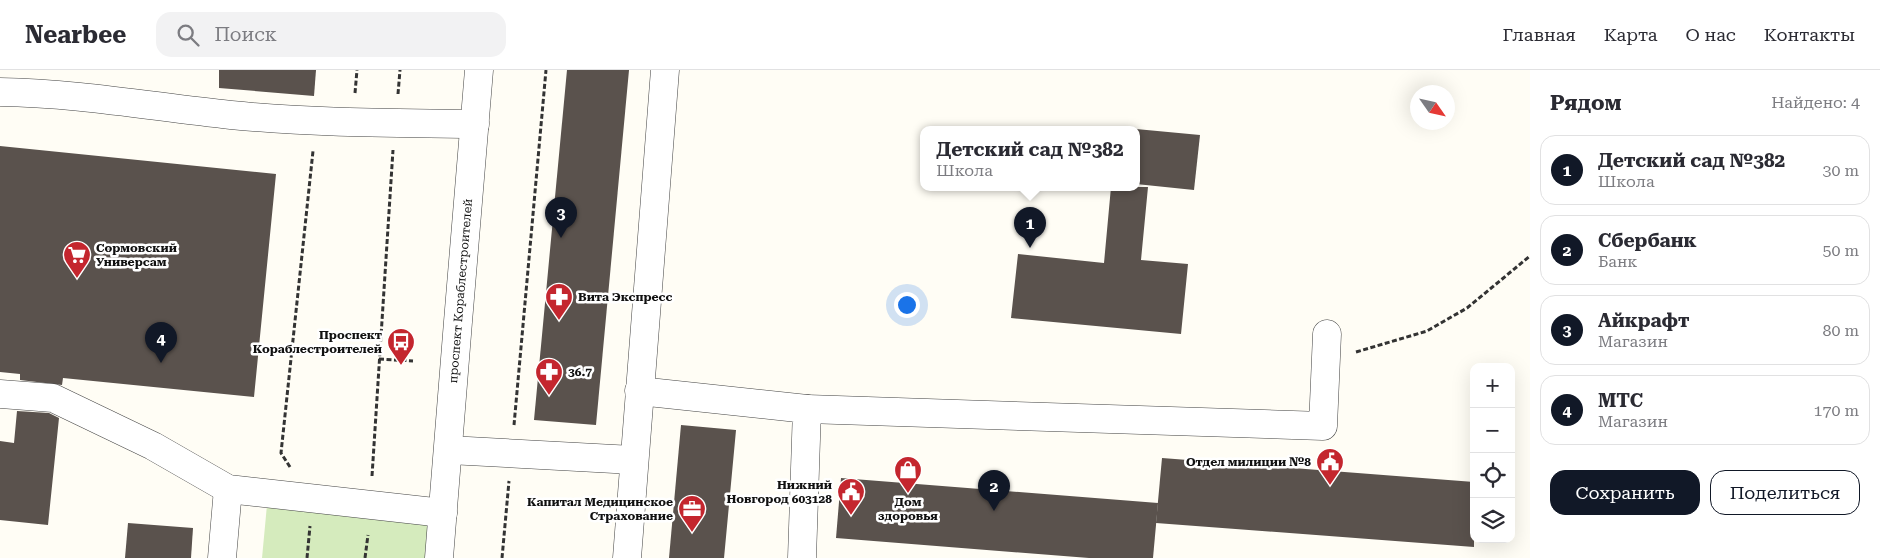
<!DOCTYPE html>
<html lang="ru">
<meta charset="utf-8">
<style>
:root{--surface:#fff;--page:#f2f2f3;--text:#2b2b33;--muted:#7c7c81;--line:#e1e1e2;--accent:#111827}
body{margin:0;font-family:"Roboto Serif",serif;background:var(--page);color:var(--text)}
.controls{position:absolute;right:15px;bottom:15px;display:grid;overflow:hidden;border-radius:10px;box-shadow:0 5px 20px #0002}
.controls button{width:45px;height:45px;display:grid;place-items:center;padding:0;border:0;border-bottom:1px solid var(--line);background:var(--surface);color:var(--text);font:25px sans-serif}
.compass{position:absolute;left:1410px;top:15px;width:45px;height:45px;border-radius:50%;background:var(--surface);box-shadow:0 5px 20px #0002;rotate:124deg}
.you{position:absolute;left:906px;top:234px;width:18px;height:18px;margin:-12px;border:4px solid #fff;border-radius:50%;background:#1a73e8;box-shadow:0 0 0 8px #1a73e833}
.badge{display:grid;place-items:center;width:32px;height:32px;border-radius:50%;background:var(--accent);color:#fff;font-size:16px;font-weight:700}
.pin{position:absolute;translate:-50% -41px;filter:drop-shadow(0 1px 2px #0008)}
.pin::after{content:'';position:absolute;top:26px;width:18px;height:15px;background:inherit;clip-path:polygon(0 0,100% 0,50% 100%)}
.popup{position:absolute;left:920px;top:56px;width:220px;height:65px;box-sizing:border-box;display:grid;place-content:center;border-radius:10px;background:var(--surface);filter:drop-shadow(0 1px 4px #0005);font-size:16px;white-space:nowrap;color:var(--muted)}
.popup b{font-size:19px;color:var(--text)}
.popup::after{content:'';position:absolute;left:50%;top:100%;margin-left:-10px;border:10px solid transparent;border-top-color:var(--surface)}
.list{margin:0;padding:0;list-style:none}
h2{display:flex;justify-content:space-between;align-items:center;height:65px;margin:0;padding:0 20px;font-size:21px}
h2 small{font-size:16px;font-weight:400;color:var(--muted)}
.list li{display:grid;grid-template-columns:32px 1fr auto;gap:15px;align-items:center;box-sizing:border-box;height:70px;margin:0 10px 10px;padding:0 10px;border:1px solid var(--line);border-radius:15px}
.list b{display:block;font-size:19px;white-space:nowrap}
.list p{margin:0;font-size:16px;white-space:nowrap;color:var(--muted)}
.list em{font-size:16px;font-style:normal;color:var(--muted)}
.actions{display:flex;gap:10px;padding:15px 20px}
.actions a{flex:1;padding:11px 0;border:1px solid var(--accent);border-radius:15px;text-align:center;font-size:18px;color:var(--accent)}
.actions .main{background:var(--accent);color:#fff}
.icon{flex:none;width:28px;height:28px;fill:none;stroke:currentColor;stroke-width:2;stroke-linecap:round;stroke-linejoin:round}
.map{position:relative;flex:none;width:1530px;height:488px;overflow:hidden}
header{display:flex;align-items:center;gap:30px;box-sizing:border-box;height:70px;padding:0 25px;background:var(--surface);border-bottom:1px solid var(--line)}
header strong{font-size:24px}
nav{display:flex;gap:28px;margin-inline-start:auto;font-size:18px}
.search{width:350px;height:45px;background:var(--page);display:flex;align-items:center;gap:12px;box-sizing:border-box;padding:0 18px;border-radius:15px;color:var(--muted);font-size:19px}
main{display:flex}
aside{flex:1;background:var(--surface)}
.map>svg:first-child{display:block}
.green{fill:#d5ebbd}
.building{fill:#5a524d}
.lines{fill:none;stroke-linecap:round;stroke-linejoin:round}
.minor-casing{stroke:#444;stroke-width:29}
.path{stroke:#333;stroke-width:3;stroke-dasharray:5 2.5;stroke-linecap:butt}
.minor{stroke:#fff;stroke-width:28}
.labels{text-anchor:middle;stroke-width:5;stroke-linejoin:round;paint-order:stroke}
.poi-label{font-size:12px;font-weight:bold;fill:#111;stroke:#fff;text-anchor:end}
.street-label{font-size:12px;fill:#111;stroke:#fff}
</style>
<header>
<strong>Nearbee</strong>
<div class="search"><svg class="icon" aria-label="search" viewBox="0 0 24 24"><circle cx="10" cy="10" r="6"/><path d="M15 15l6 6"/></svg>Поиск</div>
<nav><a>Главная</a><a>Карта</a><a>О нас</a><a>Контакты</a></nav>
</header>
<main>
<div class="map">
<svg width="1530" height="488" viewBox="0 0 1530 488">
<rect width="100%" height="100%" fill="#fffdf5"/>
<polygon class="green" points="268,424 443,443 439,488 262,488"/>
<g class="building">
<polygon points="219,0 316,0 314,26 219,18"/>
<polygon points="567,0 629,0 596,355 534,350"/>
<polygon points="1136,59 1200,65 1194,120 1136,114"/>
<polygon points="0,76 276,104 254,327 63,308 62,315 20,310 20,304 0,302"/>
<polygon points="1111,117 1148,117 1141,190 1188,194 1181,264 1011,248 1018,184 1104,193"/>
<polygon points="17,341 49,343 59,348 48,455 0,450 0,371 14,373"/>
<polygon points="681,355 736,360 724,488 669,488"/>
<polygon points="1162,388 1474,412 1474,477 1156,453"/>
<polygon points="841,408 1158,433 1153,488 1089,488 836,468"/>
<polygon points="128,453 193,458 191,488 125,488"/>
</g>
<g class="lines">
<defs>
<g id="minor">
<path d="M0 22C78 23 154 37 231 45 312 53 394 53 475 54"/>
<polyline points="639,321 807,339 802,488"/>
<polyline points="0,324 53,328 153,376 228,419 443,443"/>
<polyline points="807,339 1323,356 1327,264"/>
<polyline points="449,380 633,390"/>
<polyline points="222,488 228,419"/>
<path id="s1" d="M439 488C452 325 465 163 479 0"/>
<polyline points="627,488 665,0"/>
</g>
</defs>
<use href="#minor" class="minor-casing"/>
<g class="path">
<polyline points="355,23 357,0"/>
<polyline points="398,24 400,0"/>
<polyline points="1356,282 1427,261 1467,238 1530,186"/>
<polyline points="379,289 413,291"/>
<polyline points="514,355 546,0"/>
<polyline points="290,397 281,383 313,81"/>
<polyline points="372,406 393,80"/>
<polyline points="307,488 310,456"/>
<polyline points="365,488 368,465"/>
<polyline points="502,488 509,411"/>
</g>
<use href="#minor" class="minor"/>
</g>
<defs>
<symbol id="supermarket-pin" viewBox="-11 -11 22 30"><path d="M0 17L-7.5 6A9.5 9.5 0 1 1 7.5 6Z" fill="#c4262e" stroke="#fff"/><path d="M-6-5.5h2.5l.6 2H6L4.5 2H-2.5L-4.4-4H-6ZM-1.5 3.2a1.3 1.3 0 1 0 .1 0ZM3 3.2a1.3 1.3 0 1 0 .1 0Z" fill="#fff"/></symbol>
<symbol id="pharmacy-pin" viewBox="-11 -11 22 30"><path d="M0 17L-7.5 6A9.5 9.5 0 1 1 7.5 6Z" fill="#c4262e" stroke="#fff"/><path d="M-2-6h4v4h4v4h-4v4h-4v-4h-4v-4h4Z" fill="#fff"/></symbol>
<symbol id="bus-pin" viewBox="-11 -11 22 30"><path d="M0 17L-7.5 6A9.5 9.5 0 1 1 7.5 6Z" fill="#c4262e" stroke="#fff"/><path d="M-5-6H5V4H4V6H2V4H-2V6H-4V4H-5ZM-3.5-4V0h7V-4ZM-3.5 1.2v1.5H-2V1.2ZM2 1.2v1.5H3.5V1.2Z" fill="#fff"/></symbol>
<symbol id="civic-pin" viewBox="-11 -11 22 30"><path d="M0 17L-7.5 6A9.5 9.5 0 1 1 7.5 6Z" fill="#c4262e" stroke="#fff"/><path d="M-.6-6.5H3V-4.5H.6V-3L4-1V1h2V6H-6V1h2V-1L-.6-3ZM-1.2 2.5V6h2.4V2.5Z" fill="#fff"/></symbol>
<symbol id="shop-pin" viewBox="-11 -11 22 30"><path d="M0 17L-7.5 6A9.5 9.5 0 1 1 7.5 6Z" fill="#c4262e" stroke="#fff"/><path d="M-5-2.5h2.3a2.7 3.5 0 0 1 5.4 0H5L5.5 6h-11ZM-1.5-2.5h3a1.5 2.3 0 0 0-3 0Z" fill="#fff"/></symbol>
<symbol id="office-pin" viewBox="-11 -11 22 30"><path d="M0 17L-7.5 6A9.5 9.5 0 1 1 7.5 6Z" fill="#c4262e" stroke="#fff"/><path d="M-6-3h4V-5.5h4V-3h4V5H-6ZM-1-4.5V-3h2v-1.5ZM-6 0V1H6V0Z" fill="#fff"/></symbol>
</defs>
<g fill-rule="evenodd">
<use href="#supermarket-pin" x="61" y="169" width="32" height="43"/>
<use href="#pharmacy-pin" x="543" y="211" width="32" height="43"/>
<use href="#bus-pin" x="385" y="256" width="32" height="43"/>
<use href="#pharmacy-pin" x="533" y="286" width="32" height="43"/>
<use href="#civic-pin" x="1314" y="376" width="32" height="43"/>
<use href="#shop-pin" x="892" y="384" width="32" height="43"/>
<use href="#civic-pin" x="835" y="406" width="32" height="43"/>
<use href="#office-pin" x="676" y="423" width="32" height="43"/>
</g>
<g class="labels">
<g class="poi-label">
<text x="96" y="182" text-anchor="start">Сормовский<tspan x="96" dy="14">Универсам</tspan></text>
<text x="578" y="231" text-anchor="start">Вита Экспресс</text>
<text x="382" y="269">Проспект<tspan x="382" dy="14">Кораблестроителей</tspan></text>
<text x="568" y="306" text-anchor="start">36.7</text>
<text x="1311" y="396">Отдел милиции №8</text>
<text x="832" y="419">Нижний<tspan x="832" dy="14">Новгород 603128</tspan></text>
<text x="673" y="436">Капитал Медицинское<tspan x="673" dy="14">Страхование</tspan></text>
<text x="908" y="436" text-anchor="middle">Дом<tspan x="908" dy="14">здоровья</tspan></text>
</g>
<g class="street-label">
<text dy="4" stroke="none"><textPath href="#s1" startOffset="268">проспект Кораблестроителей</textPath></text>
</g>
</g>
</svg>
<div class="controls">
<button>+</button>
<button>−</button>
<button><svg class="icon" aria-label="locate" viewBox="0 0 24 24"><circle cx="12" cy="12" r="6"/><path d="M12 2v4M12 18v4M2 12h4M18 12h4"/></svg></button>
<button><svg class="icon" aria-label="layers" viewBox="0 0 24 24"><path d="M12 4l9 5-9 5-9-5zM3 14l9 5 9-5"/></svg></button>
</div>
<svg class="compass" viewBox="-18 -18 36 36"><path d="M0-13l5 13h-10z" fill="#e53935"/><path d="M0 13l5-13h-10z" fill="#7c7c81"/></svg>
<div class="you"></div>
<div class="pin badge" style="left:1030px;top:178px">1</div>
<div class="popup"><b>Детский сад №382</b>Школа</div>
<div class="pin badge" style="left:994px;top:441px">2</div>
<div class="pin badge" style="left:561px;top:168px">3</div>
<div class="pin badge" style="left:161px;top:293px">4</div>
</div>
<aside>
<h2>Рядом<small>Найдено: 4</small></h2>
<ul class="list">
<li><span class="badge">1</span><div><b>Детский сад №382</b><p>Школа</p></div><em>30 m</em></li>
<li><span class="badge">2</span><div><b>Сбербанк</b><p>Банк</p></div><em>50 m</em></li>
<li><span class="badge">3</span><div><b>Айкрафт</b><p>Магазин</p></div><em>80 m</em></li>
<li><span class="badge">4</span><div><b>МТС</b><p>Магазин</p></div><em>170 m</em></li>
</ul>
<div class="actions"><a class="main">Сохранить</a><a>Поделиться</a></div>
</aside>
</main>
